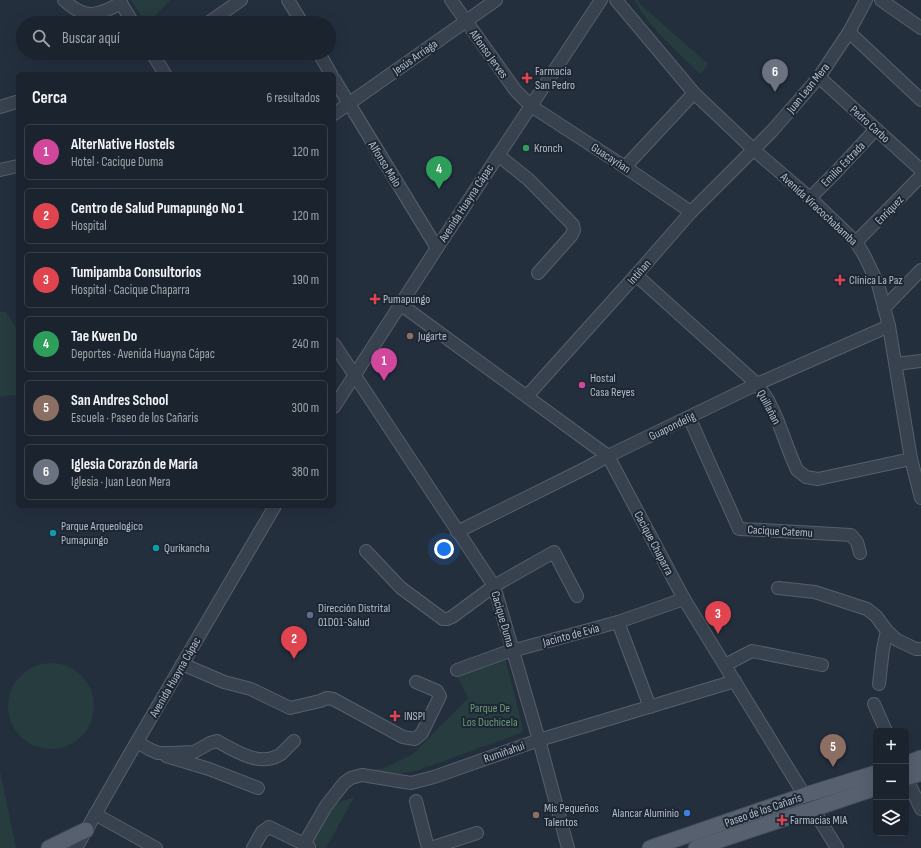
<!DOCTYPE html>
<html lang="es">
<meta charset="utf-8">
<style>
:root{--surface:#1b232e;--page:#282f3a;--text:#f1f3f6;--muted:#a0a4aa;--line:#39404a;--accent:#8ab4f8}
body{margin:0;font-family:"Sofia Sans Condensed",sans-serif;background:var(--page);color:var(--text)}
.controls{position:absolute;right:12px;bottom:12px;display:grid;overflow:hidden;border-radius:6px;box-shadow:0 4px 16px #0002}
.controls button{width:36px;height:36px;display:grid;place-items:center;padding:0;border:0;border-bottom:1px solid var(--line);background:var(--surface);color:var(--text);font:20px sans-serif}
.you{position:absolute;left:444px;top:549px;width:14px;height:14px;margin:-10px;border:3px solid #fff;border-radius:50%;background:#1a73e8;box-shadow:0 0 0 6px #1a73e833}
.badge{display:grid;place-items:center;width:26px;height:26px;border-radius:50%;background:var(--accent);color:#fff;font-size:13px;font-weight:700}
.pin{position:absolute;translate:-50% -33px;filter:drop-shadow(0 1px 2px #0008)}
.pin::after{content:'';position:absolute;top:21px;width:14px;height:12px;background:inherit;clip-path:polygon(0 0,100% 0,50% 100%)}
.list{margin:0;padding:0;list-style:none}
h2{display:flex;justify-content:space-between;align-items:center;height:52px;margin:0;padding:0 16px;font-size:17px}
h2 small{font-size:13px;font-weight:400;color:var(--muted)}
.list li{display:grid;grid-template-columns:26px 1fr auto;gap:12px;align-items:center;box-sizing:border-box;height:56px;margin:0 8px 8px;padding:0 8px;border:1px solid var(--line);border-radius:6px}
.list b{display:block;font-size:15px;white-space:nowrap}
.list p{margin:0;font-size:13px;white-space:nowrap;color:var(--muted)}
.list em{font-size:13px;font-style:normal;color:var(--muted)}
.icon{flex:none;width:22px;height:22px;fill:none;stroke:currentColor;stroke-width:2;stroke-linecap:round;stroke-linejoin:round}
.map{position:relative;flex:none;width:921px;height:848px;overflow:hidden}
.search{position:absolute;background:var(--surface);box-shadow:0 4px 16px #0002;left:16px;top:16px;width:320px;height:44px;display:flex;align-items:center;gap:10px;box-sizing:border-box;padding:0 14px;border-radius:22px;color:var(--muted);font-size:15px}
.panel{position:absolute;background:var(--surface);box-shadow:0 4px 16px #0002;left:16px;top:72px;width:320px;height:436px;border-radius:6px}
.map>svg:first-child{display:block}
.green{fill:#263c3f}
.lines{fill:none;stroke-linecap:round;stroke-linejoin:round}
.minor-casing{stroke:#565f6c;stroke-width:14}
.major-casing{stroke:#414a57;stroke-width:17}
.minor{stroke:#38414e;stroke-width:12}
.major{stroke:#56606e;stroke-width:15}
.health-dot{fill:#e0444e;stroke:#1d2633;stroke-width:1.5}
.leisure-dot{fill:#2e9e5b;stroke:#1d2633;stroke-width:1.5}
.education-dot{fill:#8d6e63;stroke:#1d2633;stroke-width:1.5}
.hotel-dot{fill:#d1479c;stroke:#1d2633;stroke-width:1.5}
.culture-dot{fill:#0f9aa8;stroke:#1d2633;stroke-width:1.5}
.service-dot{fill:#5c6f8a;stroke:#1d2633;stroke-width:1.5}
.shop-dot{fill:#3f7fe0;stroke:#1d2633;stroke-width:1.5}
.labels{text-anchor:middle;stroke-width:4;stroke-linejoin:round;paint-order:stroke}
.street-label{font-size:12px;fill:#b4bcc9;stroke:#1d2633}
.poi-label{font-size:12px;fill:#b4bcc9;stroke:#1d2633;text-anchor:start}
.park-label{font-size:12px;fill:#6b9a76;stroke:#1d2633}
</style>
<div class="map">
<svg width="921" height="848" viewBox="0 0 921 848">
<rect width="100%" height="100%" fill="#242f3e"/>
<g class="green">
<polygon points="131,0 170,0 148,23 146,23"/>
<path d="M636 0H637L641 5 708 64 701 73H699L695 69C674 48 649 27 635 1Z"/>
<polygon points="0,312 6,312 18,331 18,396 9,395 0,397"/>
<polygon points="502,646 523,729 521,733 416,771 396,774 385,773 374,769 382,769 413,754 468,698 454,669 502,649"/>
<circle cx="51" cy="706" r="43"/>
<polygon points="0,771 16,848 0,848"/>
<path d="M354 797 326 848C320 848 314 848 311 843L331 805Z"/>
</g>
<g class="lines">
<defs>
<g id="minor">
<path d="M64 0C85 20 97 16 121 3"/>
<polyline points="119,0 133,23"/>
<polyline points="288,0 302,23"/>
<polyline points="451,0 516,91 531,106 625,167 691,212"/>
<polyline points="616,0 694,93 754,150 810,198 856,242 864,255 878,284 889,326 911,459 921,498"/>
<polyline points="881,0 921,28"/>
<polyline points="208,23 241,0"/>
<polyline points="849,32 921,100"/>
<polyline points="152,53 165,74"/>
<polyline points="319,53 331,74"/>
<polyline points="819,77 921,170"/>
<polyline points="334,79 437,248"/>
<polyline points="0,107 16,102"/>
<polyline points="334,114 496,0"/>
<polyline points="498,155 529,180 573,225 574,230 571,236 538,273"/>
<polyline points="625,167 694,93"/>
<polyline points="0,170 18,166"/>
<polyline points="810,198 835,173 876,129"/>
<polyline points="856,242 921,176"/>
<polyline points="636,275 757,384 768,400 777,419 791,456 797,470 806,477 818,479 911,459"/>
<polyline points="400,304 608,456 684,599 837,848"/>
<polyline points="884,308 921,270"/>
<polyline points="334,344 494,586 539,740 568,848"/>
<polyline points="896,364 921,361"/>
<polyline points="527,396 636,275 691,212 772,131 819,77 849,32 866,0"/>
<polyline points="334,407 437,248 601,0"/>
<polyline points="689,417 739,529 762,530 851,535 857,542 860,553"/>
<polyline points="457,532 588,467 608,456 757,384 889,326"/>
<polyline points="366,551 401,588 443,619 447,619 452,617 494,586 554,552 577,596"/>
<polyline points="778,588 815,592 867,609 876,616 887,631 897,640 916,649 921,649"/>
<polyline points="618,622 650,707"/>
<polyline points="182,664 224,682 251,689 290,708 320,701 327,698 333,699 403,737 415,739 422,733 440,696 437,691 416,682"/>
<polyline points="725,665 752,651 822,665"/>
<polyline points="457,670 504,653 618,622 684,599"/>
<polyline points="879,684 883,649 887,631"/>
<polyline points="874,704 886,731"/>
<path d="M137 742 149 749 158 753H173L194 752 210 743 217 741C236 751 260 768 281 754 285 750 290 745 294 741"/>
<polyline points="166,756 209,769 258,788"/>
<polyline points="906,777 921,809"/>
<polyline points="416,801 428,848"/>
<polyline points="95,814 156,848"/>
<polyline points="304,844 326,806 344,783 351,778 362,775 411,783 434,777 539,740 735,681"/>
<polyline points="76,848 128,757 275,506"/>
<polyline points="253,848 262,832 269,827 304,844 309,847"/>
<polyline points="431,848 477,833"/>
</g>
<g id="major">
<polyline points="906,764 921,758"/>
<polyline points="906,778 921,773"/>
<polyline points="49,848 86,830"/>
<polyline points="650,848 805,795 876,773"/>
<polyline points="696,848 876,788"/>
</g>
</defs>
<use href="#minor" class="minor-casing"/>
<use href="#major" class="major-casing"/>
<use href="#minor" class="minor"/>
<use href="#major" class="major"/>
</g>
<g class="health-dot">
<path d="M525 72h4v4h4v4h-4v4h-4v-4h-4v-4h4z"/>
<path d="M838 274h4v4h4v4h-4v4h-4v-4h-4v-4h4z"/>
<path d="M373 293h4v4h4v4h-4v4h-4v-4h-4v-4h4z"/>
<path d="M393 710h4v4h4v4h-4v4h-4v-4h-4v-4h4z"/>
<path d="M780 814h4v4h4v4h-4v4h-4v-4h-4v-4h4z"/>
</g>
<circle class="leisure-dot" cx="526" cy="148" r="4"/>
<g class="education-dot">
<circle cx="410" cy="336" r="4"/>
<circle cx="536" cy="815" r="4"/>
</g>
<circle class="hotel-dot" cx="582" cy="385" r="4"/>
<g class="culture-dot">
<circle cx="53" cy="533" r="4"/>
<circle cx="156" cy="548" r="4"/>
</g>
<circle class="service-dot" cx="310" cy="615" r="4"/>
<circle class="shop-dot" cx="687" cy="813" r="4"/>
<g class="labels">
<g class="street-label">
<text transform="translate(489 54) rotate(54)" y="4">Alfonso Jerves</text>
<text transform="translate(415 57) rotate(-35)" y="4">Jesús Arriaga</text>
<text transform="translate(808 88) rotate(-51)" y="4">Juan Leon Mera</text>
<text transform="translate(870 124) rotate(42)" y="4">Pedro Carbo</text>
<text transform="translate(611 158) rotate(33)" y="4">Guacayñan</text>
<text transform="translate(385 164) rotate(58)" y="4">Alfonso Malo</text>
<text transform="translate(843 164) rotate(-46)" y="4">Emilio Estrada</text>
<text transform="translate(466 203) rotate(-57)" y="4">Avenida Huayna Cápac</text>
<text transform="translate(819 209) rotate(43)" y="4">Avenida Viracochabamba</text>
<text transform="translate(889 210) rotate(-46)" y="4">Enriquez</text>
<text transform="translate(639 272) rotate(-49)" y="4">Intiñan</text>
<text transform="translate(769 407) rotate(62)" y="4">Quillañan</text>
<text transform="translate(672 426) rotate(-26)" y="4">Guapondelig</text>
<text transform="translate(780 531) rotate(3)" y="4">Cacique Catemu</text>
<text transform="translate(654 543) rotate(62)" y="4">Cacique Chaparra</text>
<text transform="translate(503 619) rotate(74)" y="4">Cacique Duma</text>
<text transform="translate(571 635) rotate(-15)" y="4">Jacinto de Evia</text>
<text transform="translate(175 677) rotate(-60)" y="4">Avenida Huayna Cápac</text>
<text transform="translate(504 752) rotate(-19)" y="4">Rumiñahui</text>
<text transform="translate(763 810) rotate(-19)" y="4">Paseo de los Cañaris</text>
</g>
<g class="poi-label">
<text x="535" y="75">Farmacia<tspan x="535" dy="14">San Pedro</tspan></text>
<text x="534" y="152">Kronch</text>
<text x="849" y="284">Clínica La Paz</text>
<text x="383" y="303">Pumapungo</text>
<text x="418" y="340">Jugarte</text>
<text x="590" y="382">Hostal<tspan x="590" dy="14">Casa Reyes</tspan></text>
<text x="61" y="530">Parque Arqueologico<tspan x="61" dy="14">Pumapungo</tspan></text>
<text x="164" y="552">Qurikancha</text>
<text x="318" y="612">Dirección Distrital<tspan x="318" dy="14">01D01-Salud</tspan></text>
<text x="404" y="720">INSPI</text>
<text x="544" y="812">Mis Pequeños<tspan x="544" dy="14">Talentos</tspan></text>
<text x="679" y="817" text-anchor="end">Alancar Aluminio</text>
<text x="790" y="824">Farmacias MIA</text>
</g>
<g class="park-label">
<text x="490" y="712">Parque De<tspan x="490" dy="14">Los Duchicela</tspan></text>
</g>
</g>
</svg>
<div class="controls">
<button>+</button>
<button>−</button>
<button><svg class="icon" aria-label="layers" viewBox="0 0 24 24"><path d="M12 4l9 5-9 5-9-5zM3 14l9 5 9-5"/></svg></button>
</div>
<div class="you"></div>
<div class="pin badge" style="left:384px;top:381px;background:#d1479c">1</div>
<div class="pin badge" style="left:294px;top:659px;background:#e0444e">2</div>
<div class="pin badge" style="left:718px;top:634px;background:#e0444e">3</div>
<div class="pin badge" style="left:439px;top:189px;background:#2e9e5b">4</div>
<div class="pin badge" style="left:833px;top:767px;background:#8d6e63">5</div>
<div class="pin badge" style="left:775px;top:92px;background:#6b7280">6</div>
<div class="search"><svg class="icon" aria-label="search" viewBox="0 0 24 24"><circle cx="10" cy="10" r="6"/><path d="M15 15l6 6"/></svg>Buscar aquí</div>
<section class="panel">
<h2>Cerca<small>6 resultados</small></h2>
<ul class="list">
<li><span class="badge" style="background:#d1479c">1</span><div><b>AlterNative Hostels</b><p>Hotel · Cacique Duma</p></div><em>120 m</em></li>
<li><span class="badge" style="background:#e0444e">2</span><div><b>Centro de Salud Pumapungo No 1</b><p>Hospital</p></div><em>120 m</em></li>
<li><span class="badge" style="background:#e0444e">3</span><div><b>Tumipamba Consultorios</b><p>Hospital · Cacique Chaparra</p></div><em>190 m</em></li>
<li><span class="badge" style="background:#2e9e5b">4</span><div><b>Tae Kwen Do</b><p>Deportes · Avenida Huayna Cápac</p></div><em>240 m</em></li>
<li><span class="badge" style="background:#8d6e63">5</span><div><b>San Andres School</b><p>Escuela · Paseo de los Cañaris</p></div><em>300 m</em></li>
<li><span class="badge" style="background:#6b7280">6</span><div><b>Iglesia Corazón de María</b><p>Iglesia · Juan Leon Mera</p></div><em>380 m</em></li>
</ul>
</section>
</div>
